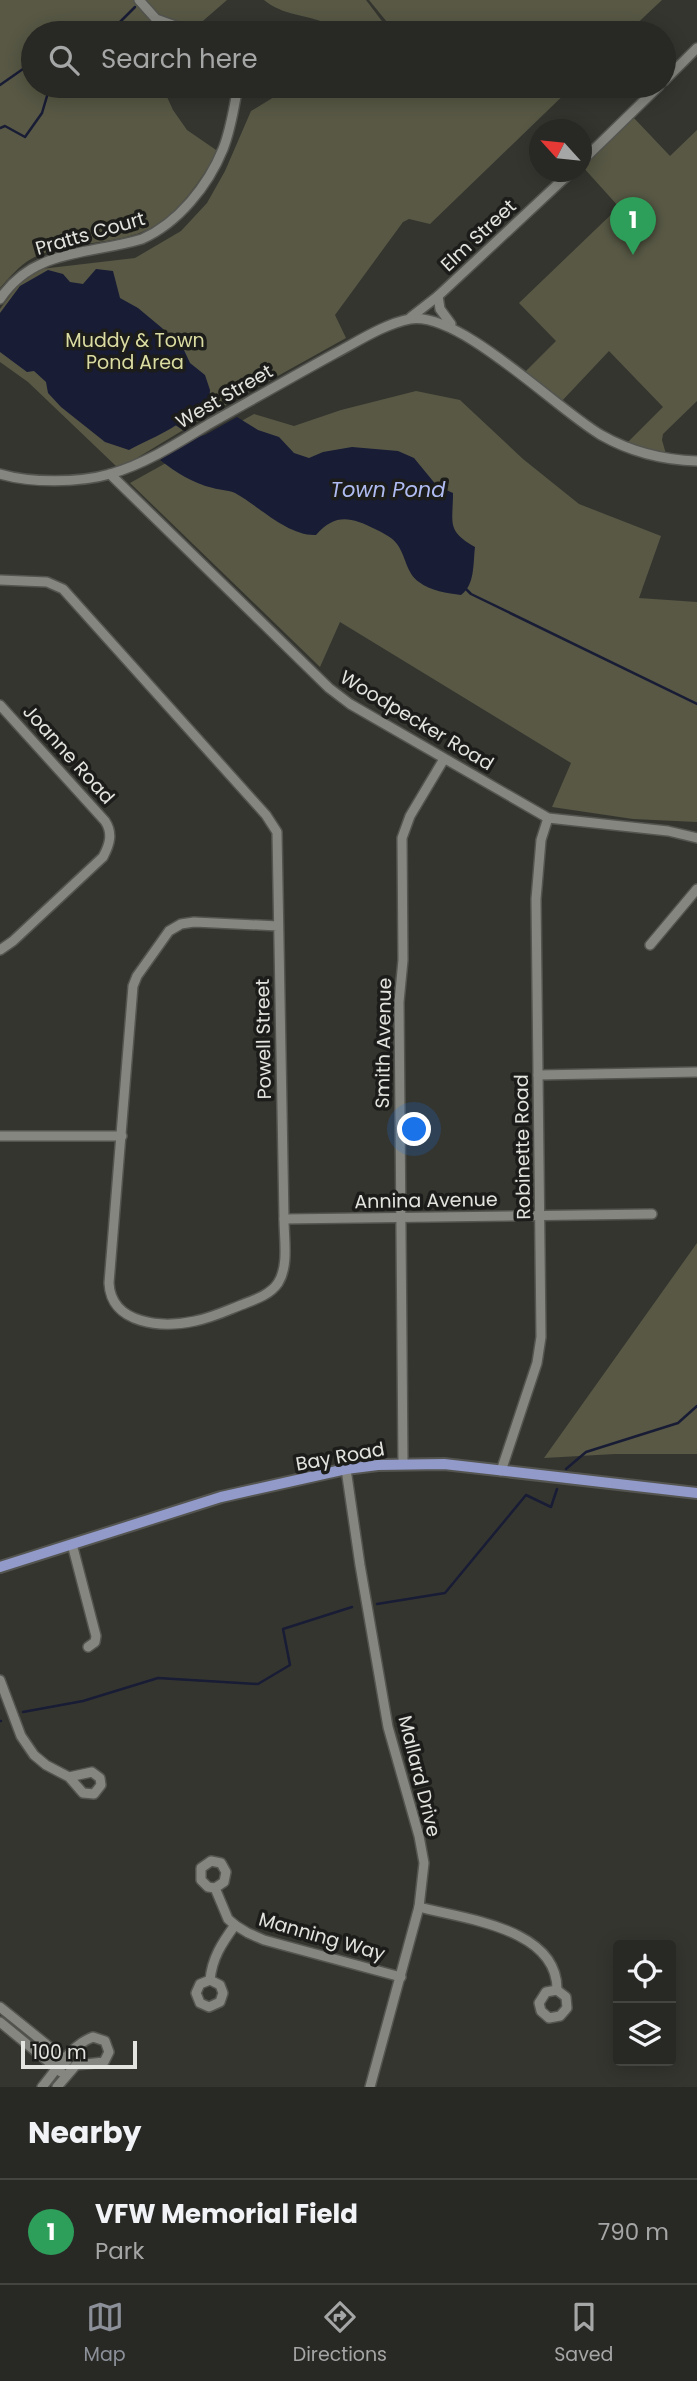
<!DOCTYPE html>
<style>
:root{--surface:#282824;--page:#343431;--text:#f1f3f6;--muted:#a5a6a6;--line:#444441;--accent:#8c9099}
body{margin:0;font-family:Poppins,sans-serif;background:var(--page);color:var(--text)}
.controls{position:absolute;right:21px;bottom:21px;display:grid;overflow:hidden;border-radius:7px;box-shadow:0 4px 18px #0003}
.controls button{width:63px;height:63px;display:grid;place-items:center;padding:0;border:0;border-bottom:2px solid var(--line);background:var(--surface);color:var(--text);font:35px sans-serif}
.compass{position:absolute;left:529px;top:119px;width:63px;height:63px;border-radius:50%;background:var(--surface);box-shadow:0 4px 18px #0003;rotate:297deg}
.scale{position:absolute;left:21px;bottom:18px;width:116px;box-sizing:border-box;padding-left:7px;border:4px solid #e3e3df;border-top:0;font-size:19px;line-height:24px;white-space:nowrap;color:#e3e3df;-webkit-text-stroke:5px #1c1c1a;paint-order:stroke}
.you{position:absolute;left:415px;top:1130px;width:24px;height:24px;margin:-18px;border:5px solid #fff;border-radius:50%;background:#1a73e8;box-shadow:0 0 0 10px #1a73e833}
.badge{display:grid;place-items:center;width:46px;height:46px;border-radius:50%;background:var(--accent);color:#fff;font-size:23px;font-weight:700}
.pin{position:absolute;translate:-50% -58px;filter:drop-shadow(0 2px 4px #0008)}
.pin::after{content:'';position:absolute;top:37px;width:24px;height:21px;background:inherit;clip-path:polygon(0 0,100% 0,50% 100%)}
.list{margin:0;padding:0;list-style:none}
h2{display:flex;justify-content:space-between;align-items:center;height:91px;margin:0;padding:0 28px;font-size:30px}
h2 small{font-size:23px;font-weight:400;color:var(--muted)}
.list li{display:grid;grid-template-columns:46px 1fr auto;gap:21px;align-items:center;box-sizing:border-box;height:105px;padding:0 28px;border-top:2px solid var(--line)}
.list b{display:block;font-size:26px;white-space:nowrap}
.list p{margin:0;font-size:23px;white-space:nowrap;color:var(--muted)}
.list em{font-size:23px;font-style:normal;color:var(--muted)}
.icon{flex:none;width:38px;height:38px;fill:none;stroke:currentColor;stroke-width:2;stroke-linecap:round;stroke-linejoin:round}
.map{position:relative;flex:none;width:697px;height:2087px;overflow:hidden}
.search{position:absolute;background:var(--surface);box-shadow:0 4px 18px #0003;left:21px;right:21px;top:21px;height:77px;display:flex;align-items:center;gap:18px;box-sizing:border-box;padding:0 24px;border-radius:38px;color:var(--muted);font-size:26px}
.sheet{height:196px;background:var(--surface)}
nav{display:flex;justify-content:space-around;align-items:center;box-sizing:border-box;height:98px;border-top:2px solid var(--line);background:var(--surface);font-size:19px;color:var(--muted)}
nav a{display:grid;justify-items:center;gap:4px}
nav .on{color:var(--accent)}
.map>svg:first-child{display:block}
.green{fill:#585845}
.water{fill:#181c35}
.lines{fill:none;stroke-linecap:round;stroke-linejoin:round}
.stream{stroke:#181c35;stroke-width:2.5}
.minor-casing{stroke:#545450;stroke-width:12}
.major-casing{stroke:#545450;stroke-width:14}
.minor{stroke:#85867f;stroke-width:9}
.major{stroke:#919ac9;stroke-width:10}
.labels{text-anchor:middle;stroke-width:7;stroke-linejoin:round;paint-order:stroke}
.street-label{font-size:19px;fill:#e3e3df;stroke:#1c1c1a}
.park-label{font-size:19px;fill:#dbdca1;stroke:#1c1c1a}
.water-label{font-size:21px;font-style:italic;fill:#afbbf1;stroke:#1c1c1a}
</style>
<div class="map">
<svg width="697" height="2087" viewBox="0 0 697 2087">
<rect width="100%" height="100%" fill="#353530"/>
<g class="green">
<path d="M0 0H227L189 33H158L143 27 133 33H33V86H162L173 110 187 130 219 152C200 179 181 212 151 228 114 247 68 239 31 259 19 266 9 278 0 288Z"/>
<path d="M264 0H366L391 33H330L328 24C306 14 283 16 264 0Z"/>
<polygon points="369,0 662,0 627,33 396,33"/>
<polygon points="292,86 573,86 430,224 409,219 403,222 335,315 346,338 213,412 127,464 117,467 28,382 0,362 0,309 21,281 41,269 135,258 181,231 207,203 225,171 251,111"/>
<polygon points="633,117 670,156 697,130 697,401 663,434 662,440 666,454 627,443 663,407 609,351 560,403 523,374 556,341 519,303 619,207 582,166"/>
<polygon points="416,391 460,400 523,459 579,504 661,536 639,598 697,602 697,822 633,819 552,807 571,763 340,622 320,667 130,483 254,414 294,426 341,410"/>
<polygon points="697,1243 697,1454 615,1454 544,1458"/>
</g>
<g class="water">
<path d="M96 269 113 271 120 298 138 308 162 328 184 350 190 363 205 375 210 390 209 403 196 407C182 427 151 438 129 450L105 442 61 407 48 393 46 382 34 371 27 372 0 352V313L20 286 48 270 63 274 70 282 83 284Z"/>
<path d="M237 417 258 430 279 437 294 453 309 458 323 452 352 447 398 451 414 458 437 486 453 493C453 523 446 531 475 547 473 564 475 585 461 595 448 593 430 591 419 582 406 573 406 556 397 544 392 537 383 533 375 529 351 517 335 513 316 535 287 536 259 506 235 493 229 490 220 490 213 488 192 483 177 473 160 460L190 439 205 435Z"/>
</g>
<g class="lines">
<g class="stream">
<polyline points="109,33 135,7"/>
<polyline points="0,85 33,62"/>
<polyline points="0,128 5,126 25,137 42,113 50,86"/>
<polyline points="176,424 185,430"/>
<polyline points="465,588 471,594 697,704"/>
<polyline points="566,1469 586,1452 678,1423 697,1406"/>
<polyline points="377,1604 445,1593 526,1495 551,1507 557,1489"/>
<polyline points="23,1712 83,1701 158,1678 258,1684 290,1665 283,1629 352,1607"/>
<polyline points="0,1721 1,1721"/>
</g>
<defs>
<g id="minor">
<polyline points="139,0 156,19 195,33"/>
<polyline points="664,81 697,48"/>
<polyline points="582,161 659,86"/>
<polyline points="438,296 440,309 451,324"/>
<path d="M0 299C34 248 89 255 142 239 178 223 208 186 223 149 231 129 234 107 238 86"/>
<polyline points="411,317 438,296 571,172"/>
<path d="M0 474C30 483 79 483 110 474 145 464 178 443 209 424 250 401 292 377 334 354 357 342 384 324 410 319 460 311 555 408 601 435 631 452 663 460 697 461"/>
<polyline points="110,474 329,688 350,704 548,818 668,831 697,838"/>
<path d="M0 580 47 582 63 589 266 815 277 832 284 1219C284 1239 289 1266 278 1283 270 1295 254 1300 241 1305 226 1311 211 1318 195 1321 163 1328 111 1325 109 1283L133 986 137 976 169 931 181 924 194 922 278 926"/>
<path d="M0 705 105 821C113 833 110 844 103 857L13 941 0 950"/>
<polyline points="650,945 697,889"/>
<polyline points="538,1075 697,1072"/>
<polyline points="0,1136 122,1136"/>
<polyline points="284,1219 652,1214"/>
<polyline points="403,1463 399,1002 403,960 402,838 410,816 444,759"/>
<polyline points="346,1469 360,1565 388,1727 419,1836 424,1863 419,1907 370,2087"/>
<polyline points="501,1471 537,1363 541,1337 536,899 541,840 548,818"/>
<polyline points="72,1544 96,1636 95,1642 88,1647"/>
<polyline points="0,1680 21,1736 34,1755 46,1765 69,1777 83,1793 94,1794 101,1785 100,1778 92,1772 69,1777"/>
<polyline points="215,1888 224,1882 226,1872 221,1863 211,1861 201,1868 201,1880 208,1887 215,1888 228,1919 235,1925 248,1933 264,1940 401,1977"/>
<path d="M419 1907C464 1919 558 1928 557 1990L546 1992 539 2003 541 2011 549 2018 560 2016 567 2008 566 1997 557 1990"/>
<path d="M210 1980 200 1984 196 1993 200 2003 209 2007 220 2002 223 1993 220 1985 210 1980C212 1958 222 1943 235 1925"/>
<polyline points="0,2007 67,2061"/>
<polyline points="0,2022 61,2072"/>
<path d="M42 2087C57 2069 71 2045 93 2037L105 2041 109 2052 104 2062 76 2065 57 2087"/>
</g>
<polyline id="major" points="0,1567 221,1497 346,1469 378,1465 444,1464 697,1493"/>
</defs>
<use href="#minor" class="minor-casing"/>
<use href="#major" class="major-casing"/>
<use href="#minor" class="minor"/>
<use href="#major" class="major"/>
</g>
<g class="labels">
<g class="street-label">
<text transform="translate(90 233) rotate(-16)" y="7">Pratts Court</text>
<text transform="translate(478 235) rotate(-43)" y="7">Elm Street</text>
<text transform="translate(224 396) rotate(-30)" y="7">West Street</text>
<text transform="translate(417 720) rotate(31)" y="7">Woodpecker Road</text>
<text transform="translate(69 754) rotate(48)" y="7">Joanne Road</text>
<text transform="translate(263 1039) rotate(-91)" y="7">Powell Street</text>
<text transform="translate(383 1043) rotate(-89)" y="7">Smith Avenue</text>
<text transform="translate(522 1147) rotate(-91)" y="7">Robinette Road</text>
<text transform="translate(426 1200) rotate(-1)" y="7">Annina Avenue</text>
<text transform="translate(340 1456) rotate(-10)" y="7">Bay Road</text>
<text transform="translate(420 1776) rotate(76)" y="7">Mallard Drive</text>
<text transform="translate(322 1936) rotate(16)" y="7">Manning Way</text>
</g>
<g class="park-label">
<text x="135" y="347">Muddy &amp; Town<tspan x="135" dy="22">Pond Area</tspan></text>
</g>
<g class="water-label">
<text x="388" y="497">Town Pond</text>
</g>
</g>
</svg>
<div class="controls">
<button><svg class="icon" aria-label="locate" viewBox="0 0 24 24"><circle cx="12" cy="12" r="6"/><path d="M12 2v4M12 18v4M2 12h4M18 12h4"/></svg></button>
<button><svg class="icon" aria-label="layers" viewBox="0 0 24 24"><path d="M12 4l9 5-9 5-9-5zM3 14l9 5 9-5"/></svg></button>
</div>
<svg class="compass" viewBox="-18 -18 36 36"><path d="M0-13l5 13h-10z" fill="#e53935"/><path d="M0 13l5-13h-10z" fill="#a5a6a6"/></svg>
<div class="scale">100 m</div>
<div class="you"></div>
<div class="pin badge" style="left:633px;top:255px;background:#2e9e5b">1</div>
<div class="search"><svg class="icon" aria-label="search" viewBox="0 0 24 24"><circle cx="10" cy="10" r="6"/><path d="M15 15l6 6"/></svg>Search here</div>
</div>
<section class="sheet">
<h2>Nearby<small></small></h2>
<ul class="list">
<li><span class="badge" style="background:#2e9e5b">1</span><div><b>VFW Memorial Field</b><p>Park</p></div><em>790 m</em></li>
</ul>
</section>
<nav>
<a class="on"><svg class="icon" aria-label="map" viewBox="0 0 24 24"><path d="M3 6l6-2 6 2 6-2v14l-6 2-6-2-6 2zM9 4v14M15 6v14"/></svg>Map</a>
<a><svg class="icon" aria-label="directions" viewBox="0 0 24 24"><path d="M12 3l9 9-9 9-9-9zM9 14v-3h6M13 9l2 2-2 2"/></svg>Directions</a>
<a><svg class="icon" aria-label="saved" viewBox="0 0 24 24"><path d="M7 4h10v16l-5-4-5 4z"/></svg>Saved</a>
</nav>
